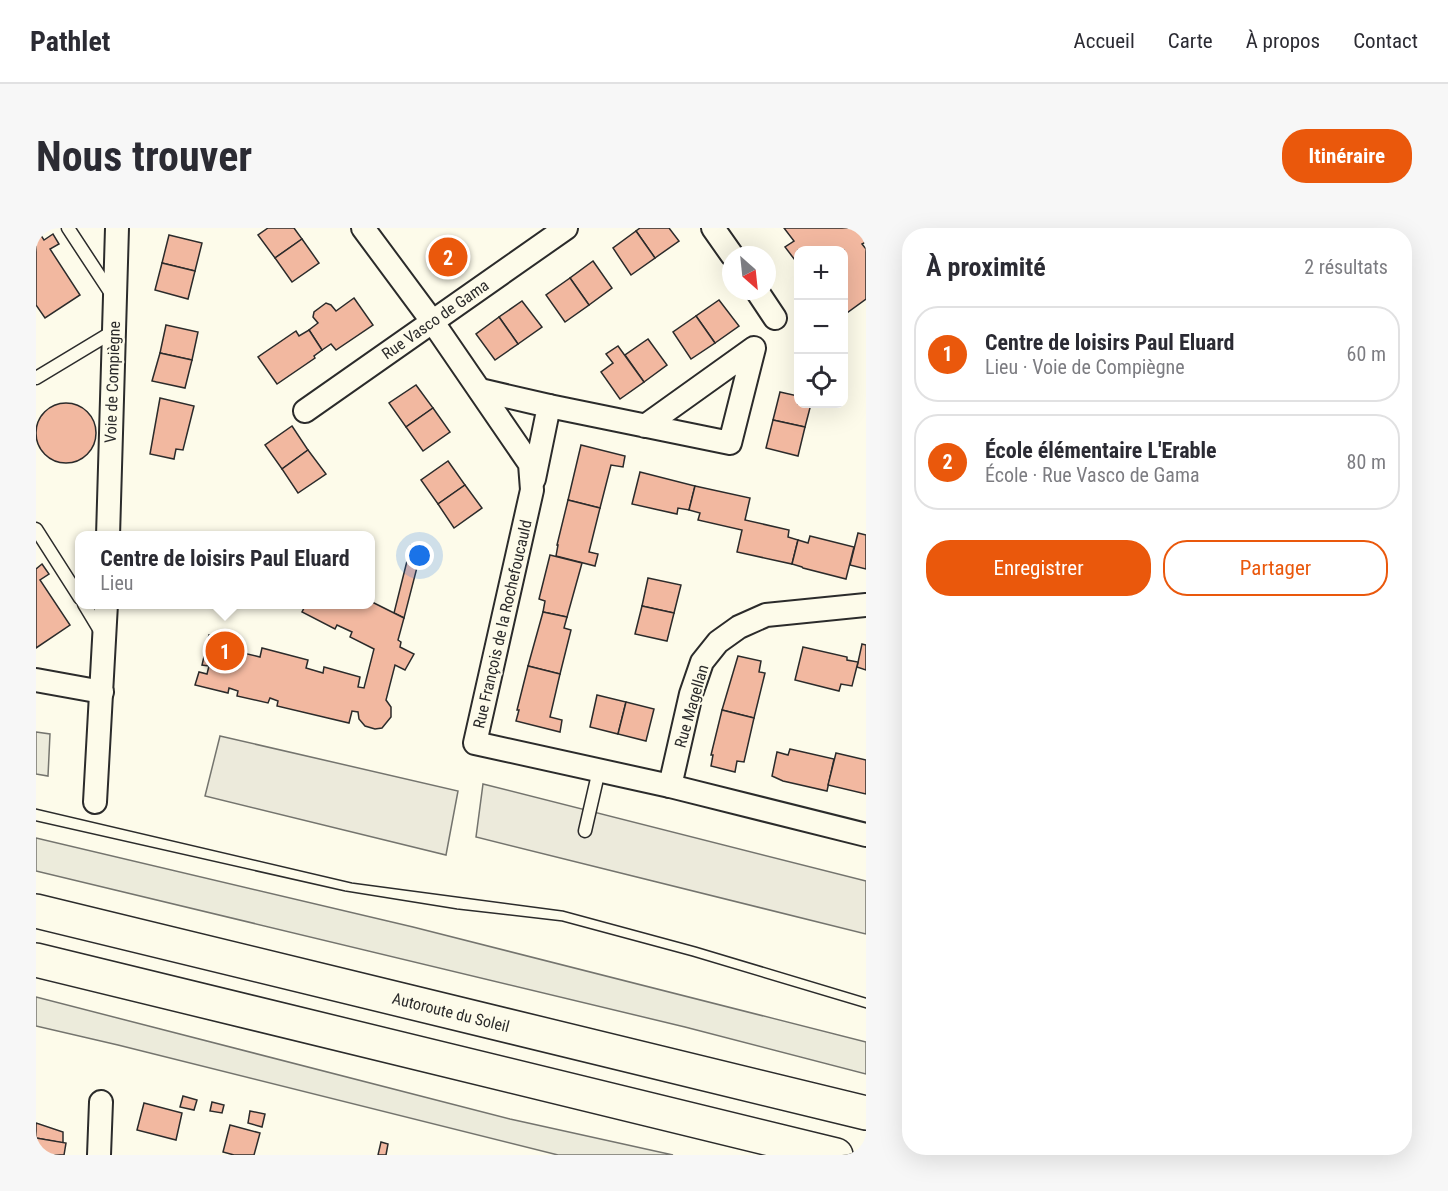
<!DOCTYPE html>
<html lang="fr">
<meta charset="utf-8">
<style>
:root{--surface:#fff;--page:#f7f7f7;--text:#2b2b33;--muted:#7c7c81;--line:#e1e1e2;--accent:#ea580c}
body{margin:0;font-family:"Roboto Condensed",sans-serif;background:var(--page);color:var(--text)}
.controls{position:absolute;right:18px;top:18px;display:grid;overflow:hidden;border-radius:12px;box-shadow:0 6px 24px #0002}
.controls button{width:54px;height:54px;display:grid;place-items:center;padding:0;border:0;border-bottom:2px solid var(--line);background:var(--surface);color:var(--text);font:30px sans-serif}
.compass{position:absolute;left:686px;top:18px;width:54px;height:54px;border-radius:50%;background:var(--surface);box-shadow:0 6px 24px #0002;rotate:153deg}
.you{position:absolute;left:384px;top:328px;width:21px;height:21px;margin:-15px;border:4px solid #fff;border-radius:50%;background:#1a73e8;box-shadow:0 0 0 9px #1a73e833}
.badge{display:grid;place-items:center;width:39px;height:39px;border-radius:50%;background:var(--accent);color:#fff;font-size:20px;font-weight:700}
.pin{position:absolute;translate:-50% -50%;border:3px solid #fff;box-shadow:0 2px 6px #0006}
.popup{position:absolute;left:39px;top:303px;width:300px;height:78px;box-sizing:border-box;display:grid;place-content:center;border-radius:12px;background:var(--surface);filter:drop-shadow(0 2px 4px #0005);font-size:20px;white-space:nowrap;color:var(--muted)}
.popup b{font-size:22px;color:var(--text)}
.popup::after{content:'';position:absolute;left:50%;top:100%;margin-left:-12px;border:12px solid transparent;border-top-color:var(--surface)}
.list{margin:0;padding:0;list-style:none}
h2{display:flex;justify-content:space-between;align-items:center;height:78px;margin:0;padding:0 24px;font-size:26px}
h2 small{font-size:20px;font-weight:400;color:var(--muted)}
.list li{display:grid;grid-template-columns:39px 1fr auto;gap:18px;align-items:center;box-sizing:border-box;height:96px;margin:0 12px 12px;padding:0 12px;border:2px solid var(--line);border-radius:24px}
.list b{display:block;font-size:22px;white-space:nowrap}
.list p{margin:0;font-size:20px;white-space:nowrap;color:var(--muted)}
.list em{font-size:20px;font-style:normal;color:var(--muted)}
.actions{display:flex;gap:12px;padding:18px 24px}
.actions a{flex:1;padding:14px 0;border:2px solid var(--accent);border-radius:24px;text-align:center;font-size:21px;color:var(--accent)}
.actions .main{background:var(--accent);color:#fff}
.icon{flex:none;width:33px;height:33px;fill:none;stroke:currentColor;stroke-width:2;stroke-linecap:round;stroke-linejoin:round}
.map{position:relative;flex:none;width:830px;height:927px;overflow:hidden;border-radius:24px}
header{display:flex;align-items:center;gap:36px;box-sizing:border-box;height:84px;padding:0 30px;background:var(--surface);border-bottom:2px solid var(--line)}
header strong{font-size:28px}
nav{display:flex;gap:33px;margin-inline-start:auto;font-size:21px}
.intro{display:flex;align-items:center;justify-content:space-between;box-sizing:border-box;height:144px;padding:0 36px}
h1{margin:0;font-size:42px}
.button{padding:15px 27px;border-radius:24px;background:var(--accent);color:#fff;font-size:21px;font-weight:700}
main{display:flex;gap:36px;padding:0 36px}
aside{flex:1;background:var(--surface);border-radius:24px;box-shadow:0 6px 24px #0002}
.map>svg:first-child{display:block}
.green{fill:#ecebdb;stroke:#74746e;stroke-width:1.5}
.parking{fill:#eceadb;stroke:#74746e;stroke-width:1.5}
.building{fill:#f2b8a0;stroke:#2b2b2b;stroke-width:1.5}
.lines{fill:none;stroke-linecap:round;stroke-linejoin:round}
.service-casing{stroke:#2b2b2b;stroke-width:15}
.minor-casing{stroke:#2b2b2b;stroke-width:26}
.motorway-casing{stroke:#2b2b2b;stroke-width:36}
.service{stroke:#fdfbea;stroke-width:12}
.minor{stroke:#fdfbea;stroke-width:22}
.motorway{stroke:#fdfbea;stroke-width:33}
.tram{stroke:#2b2b2b;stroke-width:1.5}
.labels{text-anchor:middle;stroke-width:4.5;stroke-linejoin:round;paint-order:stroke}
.street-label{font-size:16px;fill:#2b2b2b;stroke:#fdfbea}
</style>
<header>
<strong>Pathlet</strong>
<nav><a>Accueil</a><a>Carte</a><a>À propos</a><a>Contact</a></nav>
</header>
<div class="intro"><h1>Nous trouver</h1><a class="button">Itinéraire</a></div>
<main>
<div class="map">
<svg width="830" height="927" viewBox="0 0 830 927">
<rect width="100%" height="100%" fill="#fdfbea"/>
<g class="green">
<polygon points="0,504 14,506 12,548 0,546"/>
<polygon points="0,610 377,699 830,814 830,846 649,799 0,643"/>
<polygon points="0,769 474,891 637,927 522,927 82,817 0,798"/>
</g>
<g class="parking">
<polygon points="184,508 422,563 410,627 169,568"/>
<polygon points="447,556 830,653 830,706 440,609"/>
</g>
<g class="building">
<polygon points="0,0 8,12 17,6 23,16 14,21 44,67 9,90 0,77"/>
<polygon points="232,0 258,0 266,11 239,30 222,7"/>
<polygon points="604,0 633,0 643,13 619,30 600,3"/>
<polygon points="748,0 820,0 830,14 826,16 830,21 830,71 808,87 808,22 762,22 762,36 749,19 758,13"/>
<polygon points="600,3 619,30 595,47 577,20"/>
<polygon points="133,7 166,15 159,43 126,35"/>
<polygon points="266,11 283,35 256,54 239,30"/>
<polygon points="557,33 576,60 553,77 534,50"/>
<polygon points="126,35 159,43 152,71 119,62"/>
<polygon points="534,50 553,77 529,94 510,67"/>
<polygon points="318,70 337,97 300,122 295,116 286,122 273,102 282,95 277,89 278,84 290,75 295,77 300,83"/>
<polygon points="683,72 703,98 679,115 660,88"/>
<polygon points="486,73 506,99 482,116 463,89"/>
<polygon points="660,88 679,115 655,131 637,104"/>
<polygon points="463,89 482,116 459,132 440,106"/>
<polygon points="130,97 162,104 156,132 124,125"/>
<polygon points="273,102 286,122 278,128 279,130 241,156 222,129 260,103 263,108"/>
<polygon points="612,111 631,137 608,154 589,127"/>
<polygon points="582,118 608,154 584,171 565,144 577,135 570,126"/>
<polygon points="124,125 156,132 149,160 116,153"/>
<polygon points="380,157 397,180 370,199 353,175"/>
<polygon points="744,164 762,168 762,176 775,176 769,199 737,192"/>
<polygon points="124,170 158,178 147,222 140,221 138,231 114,226"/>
<circle cx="30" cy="205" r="30"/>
<polygon points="397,180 414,204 387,223 370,199"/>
<polygon points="737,192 769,199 762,228 730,220"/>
<polygon points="256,198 272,222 246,241 229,217"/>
<polygon points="545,217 589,228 587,239 575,237 564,280 532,272"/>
<polygon points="272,222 290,246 262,265 246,241"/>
<polygon points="412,233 429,257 402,276 385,252"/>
<polygon points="604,244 659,258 653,282 642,280 641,286 596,276"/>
<polygon points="429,257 446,280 418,300 402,276"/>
<polygon points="659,258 714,270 709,292 753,302 752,309 762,312 756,336 701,324 706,302 662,292 664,285 653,282"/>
<polygon points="532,272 564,280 553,324 562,326 559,338 520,328 522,317 521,317"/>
<polygon points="822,305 830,307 830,341 814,337"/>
<polygon points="774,308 818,319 810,351 767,340 766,339 756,336 762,312 772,315"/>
<polygon points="375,317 386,320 368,390 358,385"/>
<polygon points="514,327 546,335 531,389 507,384 509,373 503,371"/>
<polygon points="6,336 13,346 4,352 34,397 0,420 0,341"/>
<polygon points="612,350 645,357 638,385 606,378"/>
<polygon points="334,373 368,390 362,412 365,414 364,419 378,426 369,442 359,437 350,472 355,479 355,489 346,500 339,501 329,498 323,491 322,484 316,483 313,495 241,478 242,473 234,470 232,475 201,468 202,463 193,460 192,465 159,457 163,444 171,446 173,438 166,437 173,407 209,416 207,425 224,429 226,420 272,432 270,440 287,445 288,439 324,449 322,459 328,460 338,421 314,409 316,404 301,397 299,401 266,384 268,380 261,376 334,376"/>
<polygon points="606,378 638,385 631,413 599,406"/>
<polygon points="507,384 531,389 528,400 535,402 524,446 492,438"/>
<polygon points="826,416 830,417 830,442 821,439"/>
<polygon points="767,419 811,429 811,432 822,434 816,458 805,456 803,463 759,452"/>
<polygon points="702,428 725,433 723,444 729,445 718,490 686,482"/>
<polygon points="492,438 524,446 514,489 526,492 524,504 480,493 483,482 481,482"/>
<polygon points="561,467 590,474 582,506 554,499"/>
<polygon points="590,474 618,481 610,513 582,506"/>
<polygon points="686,482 718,490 708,534 701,533 699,544 675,538 677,527 675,527"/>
<polygon points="754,521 798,531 791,563 747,553 736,548 741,524 752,527"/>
<polygon points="800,525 830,532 830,566 792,557"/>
<polygon points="147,868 161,872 158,882 144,879"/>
<polygon points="176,874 188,877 186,885 174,883"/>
<polygon points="108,875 146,885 140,912 101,902"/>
<polygon points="214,883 229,886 226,899 212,895"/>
<polygon points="0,895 27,904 27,915 0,910"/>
<polygon points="194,897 224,905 218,927 198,927 187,924"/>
<polygon points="0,910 30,915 28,927 0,927"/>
<polygon points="345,914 352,916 350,927 342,927"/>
</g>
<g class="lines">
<defs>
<g id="service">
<polyline points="32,0 76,67"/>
<polyline points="0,150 78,103"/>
<polyline points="0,301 44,370"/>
<polyline points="48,376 66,406"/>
<polyline points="549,603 563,542"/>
</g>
<g id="minor">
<polyline points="327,0 396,93 494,236 496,262 439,515 634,558 830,607"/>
<polyline points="677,0 696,27"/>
<polyline points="721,63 739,90"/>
<polyline points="444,162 513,178 498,251"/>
<polyline points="513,178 694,215 718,120 609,198"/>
<polyline points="269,183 530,0"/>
<polyline points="72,308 81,0"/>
<polyline points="0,452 66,464"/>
<polyline points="634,558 655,466 666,434 682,414 703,399 730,387 830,377"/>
<polyline points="59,574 70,376"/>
<polyline points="63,927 65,874"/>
</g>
<g id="motorway">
<polyline points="0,683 830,885"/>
<polyline points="0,732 800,927"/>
</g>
</defs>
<use href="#service" class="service-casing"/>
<use href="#minor" class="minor-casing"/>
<use href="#motorway" class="motorway-casing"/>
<use href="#service" class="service"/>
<use href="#minor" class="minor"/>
<use href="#motorway" class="motorway"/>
<g class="tram">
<polyline points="0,581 316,655 527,683 660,719 830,770"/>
<polyline points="0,593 309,663 421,681 526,693 656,728 830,780"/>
</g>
</g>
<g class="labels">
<g class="street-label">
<text transform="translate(399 91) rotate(-35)" y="6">Rue Vasco de Gama</text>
<text transform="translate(76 154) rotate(-88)" y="6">Voie de Compiègne</text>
<text transform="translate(466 396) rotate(-77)" y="6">Rue François de la Rochefoucauld</text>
<text transform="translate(655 478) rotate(-74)" y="6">Rue Magellan</text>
<text transform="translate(415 784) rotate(14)" y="6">Autoroute du Soleil</text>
</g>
</g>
</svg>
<div class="controls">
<button>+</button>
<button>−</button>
<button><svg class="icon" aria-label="locate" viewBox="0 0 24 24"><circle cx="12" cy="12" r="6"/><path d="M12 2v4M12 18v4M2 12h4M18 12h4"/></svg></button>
</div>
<svg class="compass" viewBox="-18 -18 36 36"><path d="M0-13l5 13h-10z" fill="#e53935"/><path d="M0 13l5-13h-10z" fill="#7c7c81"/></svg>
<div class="you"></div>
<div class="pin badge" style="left:189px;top:423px">1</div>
<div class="popup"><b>Centre de loisirs Paul Eluard</b>Lieu</div>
<div class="pin badge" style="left:412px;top:29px">2</div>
</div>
<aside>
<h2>À proximité<small>2 résultats</small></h2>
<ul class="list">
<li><span class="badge">1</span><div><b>Centre de loisirs Paul Eluard</b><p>Lieu · Voie de Compiègne</p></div><em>60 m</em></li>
<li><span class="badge">2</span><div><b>École élémentaire L'Erable</b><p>École · Rue Vasco de Gama</p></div><em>80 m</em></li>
</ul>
<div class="actions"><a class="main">Enregistrer</a><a>Partager</a></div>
</aside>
</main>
